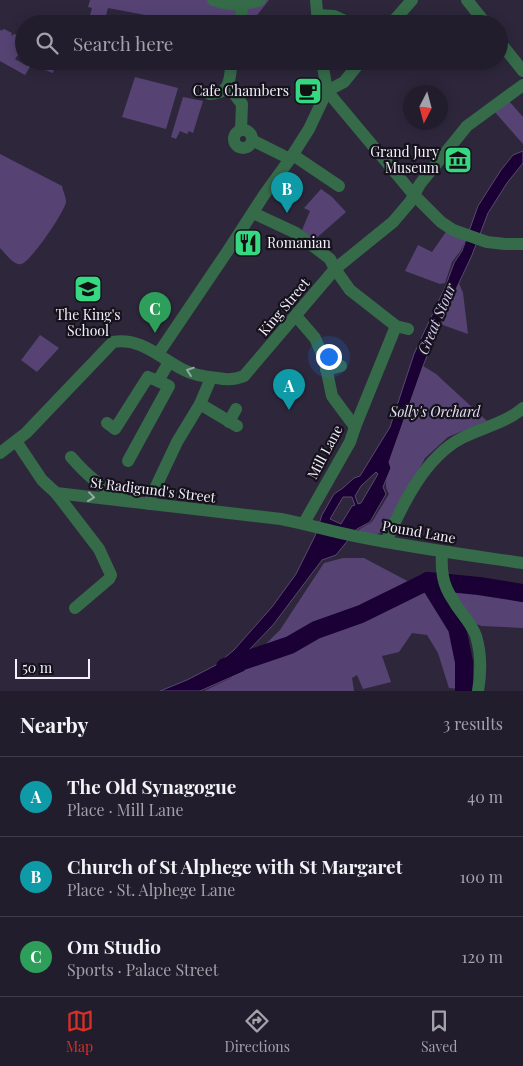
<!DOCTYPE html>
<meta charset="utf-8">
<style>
:root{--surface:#221d2d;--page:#2e2a39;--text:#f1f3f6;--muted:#a2a2aa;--line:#3f3b49;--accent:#d93025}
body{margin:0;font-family:"Playfair Display",serif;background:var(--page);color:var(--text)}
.compass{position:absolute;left:403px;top:85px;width:45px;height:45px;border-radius:50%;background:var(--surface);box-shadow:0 2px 12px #0003;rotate:186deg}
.scale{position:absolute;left:15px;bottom:12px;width:75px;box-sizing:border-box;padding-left:5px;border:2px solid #f3effd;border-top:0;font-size:14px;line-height:18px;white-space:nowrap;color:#f3effd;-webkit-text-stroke:4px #15121b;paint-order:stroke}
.you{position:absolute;left:328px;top:356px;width:18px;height:18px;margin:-12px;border:4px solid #fff;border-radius:50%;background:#1a73e8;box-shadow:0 0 0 8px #1a73e833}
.badge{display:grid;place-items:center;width:32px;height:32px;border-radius:50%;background:var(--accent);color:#fff;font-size:16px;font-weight:700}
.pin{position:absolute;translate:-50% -41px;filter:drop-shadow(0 1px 2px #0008)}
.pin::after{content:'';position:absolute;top:26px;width:18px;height:15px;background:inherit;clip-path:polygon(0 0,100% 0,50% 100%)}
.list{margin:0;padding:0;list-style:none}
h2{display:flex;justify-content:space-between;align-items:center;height:65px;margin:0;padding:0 20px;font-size:21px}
h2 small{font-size:16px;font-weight:400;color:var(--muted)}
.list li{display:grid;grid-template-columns:32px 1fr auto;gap:15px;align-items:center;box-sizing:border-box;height:80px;padding:0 20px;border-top:1px solid var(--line)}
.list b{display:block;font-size:19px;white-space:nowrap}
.list p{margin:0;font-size:16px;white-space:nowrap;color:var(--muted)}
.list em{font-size:16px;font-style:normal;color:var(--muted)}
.icon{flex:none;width:28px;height:28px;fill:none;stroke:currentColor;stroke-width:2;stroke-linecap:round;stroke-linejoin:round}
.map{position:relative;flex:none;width:523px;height:691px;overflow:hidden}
.search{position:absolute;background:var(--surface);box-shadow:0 2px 12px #0003;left:15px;right:15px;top:15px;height:55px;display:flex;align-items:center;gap:12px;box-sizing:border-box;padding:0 18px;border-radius:28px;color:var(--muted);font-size:19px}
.sheet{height:305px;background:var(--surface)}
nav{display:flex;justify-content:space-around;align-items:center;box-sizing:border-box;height:70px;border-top:1px solid var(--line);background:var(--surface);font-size:14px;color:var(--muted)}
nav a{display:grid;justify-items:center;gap:2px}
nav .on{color:var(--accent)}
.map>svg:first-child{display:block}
.green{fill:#564374}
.water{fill:#1a0034;stroke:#5b4870;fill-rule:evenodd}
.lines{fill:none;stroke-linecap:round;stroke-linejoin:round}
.river{stroke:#1a0034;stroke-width:18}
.minor{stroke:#356b49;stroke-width:12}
.oneway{stroke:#94ada3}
.labels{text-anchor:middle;stroke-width:4.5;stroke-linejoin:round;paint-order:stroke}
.poi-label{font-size:14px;fill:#f3effd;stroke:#15121b;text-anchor:end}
.street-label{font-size:14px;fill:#f3effd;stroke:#15121b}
.park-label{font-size:14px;font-style:italic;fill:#e6dff4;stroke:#15121b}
.water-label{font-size:15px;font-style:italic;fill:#d6c7f1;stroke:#15121b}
</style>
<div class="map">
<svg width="523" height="691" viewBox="0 0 523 691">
<rect width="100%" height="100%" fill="#2e273c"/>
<g class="green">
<polygon points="90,0 269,0 250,24 143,24 145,15 108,8 105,19 90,15 92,8 88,7"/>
<polygon points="0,29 1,31 4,29 12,33 11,36 14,34 20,36 19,38 21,36 24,37 24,47 15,59 27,66 33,61 52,61 51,64 55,65 53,73 31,65 25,75 0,61"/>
<polygon points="135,77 178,88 166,129 122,117"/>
<polygon points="183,97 203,101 193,133 189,131 187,134 180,131 176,139 171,137"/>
<polygon points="508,100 523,117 523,144 494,111"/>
<path d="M0 154 62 186C63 191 66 197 66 202 65 211 30 263 21 264 14 266 5 253 0 248Z"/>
<polygon points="321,189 332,197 346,212 312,242 302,230 310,211 304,208"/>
<polygon points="450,226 467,237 461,250 452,262 445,283 440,284 405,271 418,245 432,252"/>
<polygon points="458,281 463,293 468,334 440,324"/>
<polygon points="40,335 59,348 37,372 21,360 22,359"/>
<path d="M423 366 436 374 487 421 448 437 425 458 388 530 372 536 358 530 372 522 389 494C383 484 387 477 391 468L388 462Z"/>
<polygon points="343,558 364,558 430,593 448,618 456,637 461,662 461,689 449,688 438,653 427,635 412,633 399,652 382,656 391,682 363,689 357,675 352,678 354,691 204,691 231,678 280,630 324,563"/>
<polygon points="443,580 523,586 523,628 482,626 473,623"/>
</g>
<path class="water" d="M523 151V163L507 183 488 213 472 255 442 319 423 366 389 462 391 468 383 487 386 494 370 522 357 529 336 555 322 560 273 625 248 651 245 671 200 691H160L187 680 216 665 234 650 272 607 296 574 315 536 322 515 334 494 343 488 354 478 360 476 390 427 414 354 446 285 454 263 462 251 478 206 501 170 513 155ZM376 472 378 474 361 503 358 504 355 496 361 486ZM343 497H352L355 505 352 506 341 524 330 519Z"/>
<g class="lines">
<g class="river">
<polyline points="428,581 457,628 464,662 464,691"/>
<polyline points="225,667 290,645 316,630 361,614 428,581 479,586 523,593"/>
</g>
<g class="minor">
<path d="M213 0C232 6 241 6 260 0"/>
<polyline points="316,0 318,24"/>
<polyline points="467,0 486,24"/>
<polyline points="318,15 334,16 352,24"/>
<polyline points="239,24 243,5"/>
<polyline points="391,24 412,0"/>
<polyline points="499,41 523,71"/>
<polyline points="322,61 327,91 414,195 441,222 453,230 487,242 505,244 523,244"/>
<polyline points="228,86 242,104 241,130"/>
<polyline points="327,91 344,82 361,61"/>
<path d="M210 94C232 93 229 79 232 61"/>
<circle cx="243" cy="139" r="9"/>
<polyline points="252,140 288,158"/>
<polyline points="293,155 339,186"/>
<polyline points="253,213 296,233 330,259 335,269 350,290 396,326 408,329"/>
<polyline points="296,316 315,338 324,359"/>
<polyline points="158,354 227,252 264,195 290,159 309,129 327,91"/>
<polyline points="326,370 341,366"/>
<polyline points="200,404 237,426"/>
<polyline points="229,422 236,409"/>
<polyline points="107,423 115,429 148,377 158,381 169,362"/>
<polyline points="355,427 396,326"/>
<path d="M16 441 42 480 56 493 281 519C307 524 333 532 360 537 414 548 468 555 523 563"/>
<path d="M0 453 26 433 113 342C141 337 160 358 184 370 193 375 207 377 217 378 227 380 235 380 244 376L335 269 393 222 410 202 420 184 467 126 523 85"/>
<path d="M71 457C86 474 101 488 122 497"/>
<polyline points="128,461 169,386 158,381"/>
<polyline points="56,493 99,549 111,575 109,579 75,608"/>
<polyline points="150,504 151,497 177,442 200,404 211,378"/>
<polyline points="304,523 350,442 355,427 332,396 325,362"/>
<path d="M386 542C402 505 425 457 462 438 483 427 504 424 523 408"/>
<path d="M442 552C441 570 442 584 453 600 460 613 471 622 476 636 481 653 481 674 478 691"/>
</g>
</g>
<defs><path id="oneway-chevron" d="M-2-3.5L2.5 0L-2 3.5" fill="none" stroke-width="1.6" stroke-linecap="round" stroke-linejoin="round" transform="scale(1.25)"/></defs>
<g class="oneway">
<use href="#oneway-chevron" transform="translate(190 371) rotate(-161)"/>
<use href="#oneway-chevron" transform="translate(91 497) rotate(7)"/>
</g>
<defs>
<symbol id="cafe-square" viewBox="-11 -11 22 22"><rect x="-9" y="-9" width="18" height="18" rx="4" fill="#36d881" stroke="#15121b"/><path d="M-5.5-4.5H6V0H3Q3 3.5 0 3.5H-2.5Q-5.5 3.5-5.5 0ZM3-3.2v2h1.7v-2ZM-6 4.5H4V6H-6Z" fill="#111"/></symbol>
<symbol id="museum-square" viewBox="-11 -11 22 22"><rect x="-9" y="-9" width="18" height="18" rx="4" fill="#36d881" stroke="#15121b"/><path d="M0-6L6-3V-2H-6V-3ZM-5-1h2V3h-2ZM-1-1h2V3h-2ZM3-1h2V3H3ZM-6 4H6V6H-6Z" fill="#111"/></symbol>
<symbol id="restaurant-square" viewBox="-11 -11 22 22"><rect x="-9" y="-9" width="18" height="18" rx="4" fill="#36d881" stroke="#15121b"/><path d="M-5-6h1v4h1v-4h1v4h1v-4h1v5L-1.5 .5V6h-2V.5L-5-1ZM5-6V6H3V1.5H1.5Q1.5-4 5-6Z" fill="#111"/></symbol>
<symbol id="school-square" viewBox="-11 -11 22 22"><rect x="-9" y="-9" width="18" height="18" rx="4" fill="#36d881" stroke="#15121b"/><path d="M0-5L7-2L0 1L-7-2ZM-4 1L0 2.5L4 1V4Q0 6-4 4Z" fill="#111"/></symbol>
</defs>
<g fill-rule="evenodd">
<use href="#cafe-square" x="292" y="75" width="32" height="32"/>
<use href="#museum-square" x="442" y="144" width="32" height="32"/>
<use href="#restaurant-square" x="232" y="227" width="32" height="32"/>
<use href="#school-square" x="72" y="273" width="32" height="32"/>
</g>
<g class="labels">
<g class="poi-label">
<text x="289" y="96">Cafe Chambers</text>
<text x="439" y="157">Grand Jury<tspan x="439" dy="16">Museum</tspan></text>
<text x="267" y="248" text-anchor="start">Romanian</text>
<text x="88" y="320" text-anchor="middle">The King's<tspan x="88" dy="16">School</tspan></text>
</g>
<g class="street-label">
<text transform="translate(284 307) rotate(-50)" y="5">King Street</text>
<text transform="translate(325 452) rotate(-62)" y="5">Mill Lane</text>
<text transform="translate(153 490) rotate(7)" y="5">St Radigund's Street</text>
<text transform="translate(419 532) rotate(10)" y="5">Pound Lane</text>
</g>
<g class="park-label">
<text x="435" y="417">Solly's Orchard</text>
</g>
<g class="water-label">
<text transform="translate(437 319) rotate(-67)" y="5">Great Stour</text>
</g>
</g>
</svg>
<svg class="compass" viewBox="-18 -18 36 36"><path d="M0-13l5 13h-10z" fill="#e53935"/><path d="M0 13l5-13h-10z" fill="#a2a2aa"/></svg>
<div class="scale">50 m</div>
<div class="you"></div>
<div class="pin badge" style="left:289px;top:410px;background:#0f9aa8">A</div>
<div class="pin badge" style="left:287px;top:213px;background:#0f9aa8">B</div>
<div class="pin badge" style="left:155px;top:333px;background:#2e9e5b">C</div>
<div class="search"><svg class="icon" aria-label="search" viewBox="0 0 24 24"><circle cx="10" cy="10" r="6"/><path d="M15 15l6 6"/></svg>Search here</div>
</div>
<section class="sheet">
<h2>Nearby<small>3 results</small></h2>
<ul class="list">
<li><span class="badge" style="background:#0f9aa8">A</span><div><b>The Old Synagogue</b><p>Place · Mill Lane</p></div><em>40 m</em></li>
<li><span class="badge" style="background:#0f9aa8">B</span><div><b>Church of St Alphege with St Margaret</b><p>Place · St. Alphege Lane</p></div><em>100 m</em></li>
<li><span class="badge" style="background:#2e9e5b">C</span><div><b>Om Studio</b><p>Sports · Palace Street</p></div><em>120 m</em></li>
</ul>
</section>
<nav>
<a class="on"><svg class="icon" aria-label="map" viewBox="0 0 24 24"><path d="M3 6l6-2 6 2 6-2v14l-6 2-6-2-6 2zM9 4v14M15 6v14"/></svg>Map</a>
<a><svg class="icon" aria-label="directions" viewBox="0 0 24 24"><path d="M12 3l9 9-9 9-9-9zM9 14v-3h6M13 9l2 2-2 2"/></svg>Directions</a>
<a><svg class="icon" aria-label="saved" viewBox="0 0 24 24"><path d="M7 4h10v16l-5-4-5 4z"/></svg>Saved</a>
</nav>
